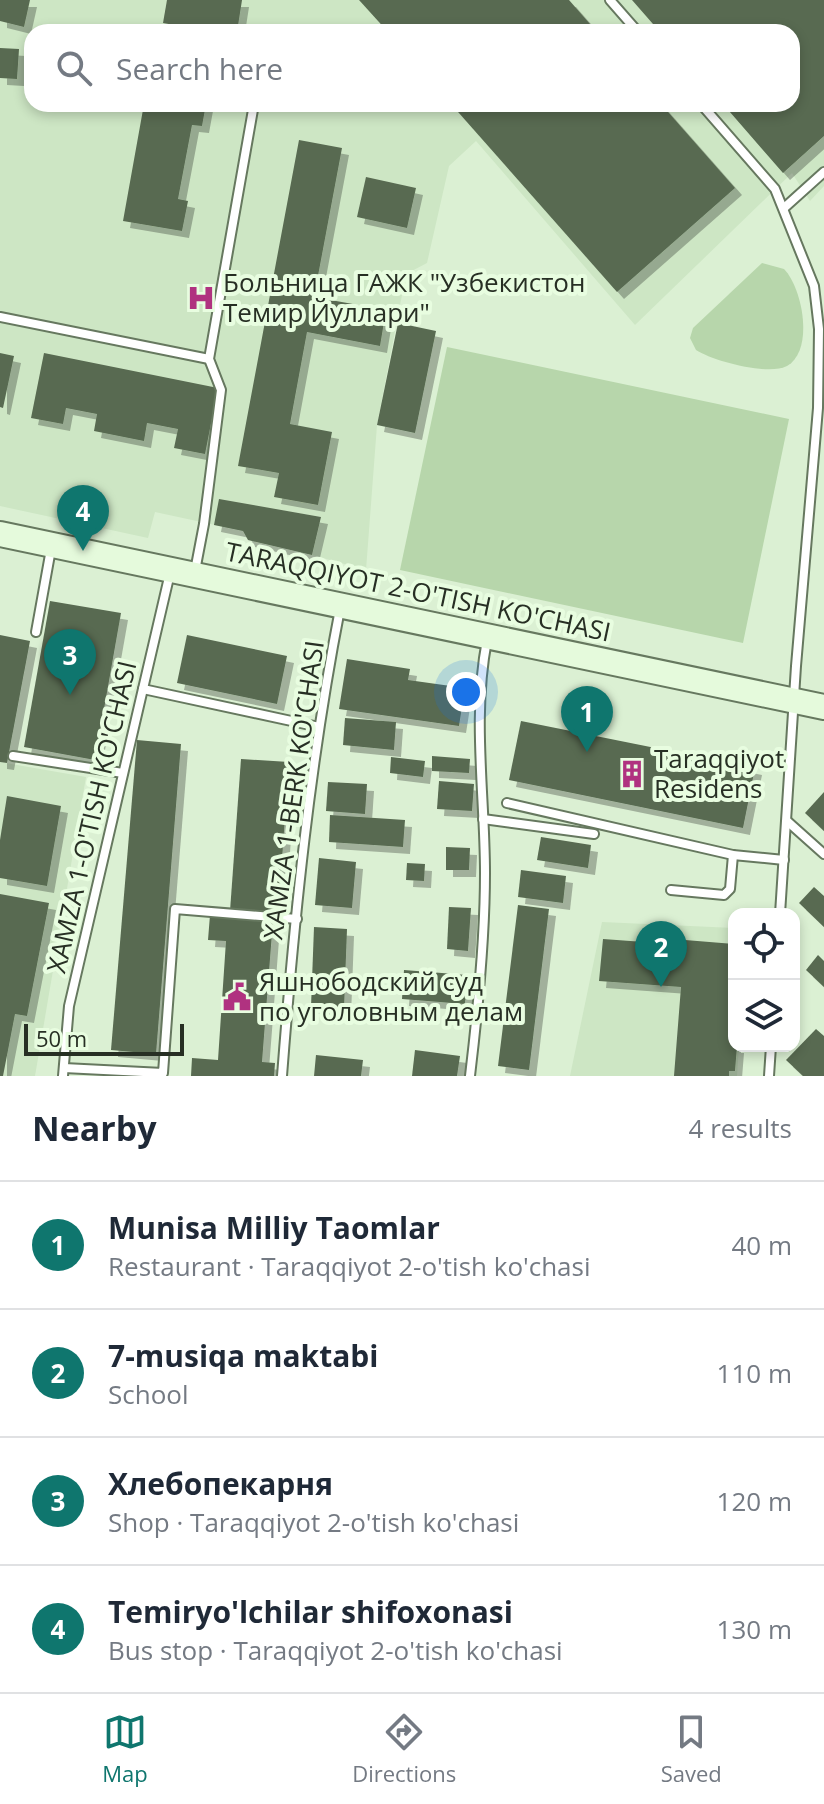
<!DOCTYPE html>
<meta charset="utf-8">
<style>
:root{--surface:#fff;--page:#f6f6f7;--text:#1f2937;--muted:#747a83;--line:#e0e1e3;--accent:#0f766e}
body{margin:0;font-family:"Open Sans",sans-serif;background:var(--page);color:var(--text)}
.controls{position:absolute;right:24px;bottom:24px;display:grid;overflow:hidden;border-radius:16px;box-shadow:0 4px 12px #0003}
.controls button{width:72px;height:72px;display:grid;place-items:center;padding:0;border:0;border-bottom:2px solid var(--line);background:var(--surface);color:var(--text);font:40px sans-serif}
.scale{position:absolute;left:24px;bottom:20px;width:160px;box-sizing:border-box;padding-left:8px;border:4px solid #272f24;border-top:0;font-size:22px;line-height:28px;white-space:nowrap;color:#272f24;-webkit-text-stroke:6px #e8fde0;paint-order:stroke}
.you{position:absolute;left:466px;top:692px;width:28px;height:28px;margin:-20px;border:6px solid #fff;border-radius:50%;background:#1a73e8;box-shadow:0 0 0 12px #1a73e833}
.badge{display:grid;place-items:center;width:52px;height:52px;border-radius:50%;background:var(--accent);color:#fff;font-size:26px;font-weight:700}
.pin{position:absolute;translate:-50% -66px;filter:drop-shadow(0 2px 4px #0008)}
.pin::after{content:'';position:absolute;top:42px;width:28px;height:24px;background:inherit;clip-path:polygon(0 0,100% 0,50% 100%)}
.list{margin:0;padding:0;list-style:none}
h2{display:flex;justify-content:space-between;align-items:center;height:104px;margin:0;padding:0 32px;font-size:34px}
h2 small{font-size:26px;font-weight:400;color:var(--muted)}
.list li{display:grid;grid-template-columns:52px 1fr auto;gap:24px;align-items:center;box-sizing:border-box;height:128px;padding:0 32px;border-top:2px solid var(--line)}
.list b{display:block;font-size:30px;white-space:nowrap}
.list p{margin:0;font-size:26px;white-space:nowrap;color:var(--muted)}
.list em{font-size:26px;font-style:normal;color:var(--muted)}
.icon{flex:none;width:44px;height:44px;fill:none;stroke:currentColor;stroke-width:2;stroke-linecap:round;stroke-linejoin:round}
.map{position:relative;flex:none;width:824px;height:1076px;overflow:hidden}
.search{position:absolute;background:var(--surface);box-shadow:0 4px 12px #0003;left:24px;right:24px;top:24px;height:88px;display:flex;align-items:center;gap:20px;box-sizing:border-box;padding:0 28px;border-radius:24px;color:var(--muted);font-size:30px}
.sheet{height:616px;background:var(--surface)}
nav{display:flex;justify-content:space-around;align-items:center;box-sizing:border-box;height:112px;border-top:2px solid var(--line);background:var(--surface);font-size:22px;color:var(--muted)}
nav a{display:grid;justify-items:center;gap:4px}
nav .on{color:var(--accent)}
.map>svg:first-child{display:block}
.built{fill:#cde6c4;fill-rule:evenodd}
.green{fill:#b7d6ab}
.building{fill:#586a51;filter:url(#shadow)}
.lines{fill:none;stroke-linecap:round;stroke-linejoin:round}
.service-casing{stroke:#66785f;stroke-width:12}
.secondary-casing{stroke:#66785f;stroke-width:28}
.service{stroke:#fff;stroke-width:8}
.secondary{stroke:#e5fadc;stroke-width:24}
.labels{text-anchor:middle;stroke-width:8;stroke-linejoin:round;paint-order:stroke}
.poi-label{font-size:26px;fill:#272f24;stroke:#e8fde0;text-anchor:start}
.street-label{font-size:26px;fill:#272f24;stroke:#e8fde0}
</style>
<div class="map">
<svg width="824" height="1076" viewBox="0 0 824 1076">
<defs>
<filter id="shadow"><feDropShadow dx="7" dy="7" stdDeviation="0" flood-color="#0004"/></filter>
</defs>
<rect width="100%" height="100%" fill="#dbf0d3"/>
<g class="built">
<path d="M0 0H824V186L810 201 792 173 635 325 476 141 449 166 427 263 406 274 377 425 366 570 312 555 321 517 248 505 243 531 155 512 148 538 0 506ZM32 32H792V104H32Z"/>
<polygon points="0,762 86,777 35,1076 0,1076"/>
<polygon points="602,922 734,928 734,1046 739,1046 737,1076 570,1076"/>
</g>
<g class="green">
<path d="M762 263 784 269C802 287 815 350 787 366 768 376 713 361 696 350L690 338 693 328Z"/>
<polygon points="447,347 789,419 743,643 400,570"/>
</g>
<g class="building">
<polygon points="0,0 30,0 24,27 0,21"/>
<polygon points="167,0 242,0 237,32 213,32 163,23"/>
<polygon points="359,0 569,0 597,32 388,32"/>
<polygon points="632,0 824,0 824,136 783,173 723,104 792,104 792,32 660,32"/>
<polygon points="0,48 19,49 17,79 0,78"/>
<polygon points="144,104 206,104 202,126 192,125 178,199 188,201 182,231 123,221"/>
<polygon points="451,104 661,104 735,188 617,292"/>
<polygon points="299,140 342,148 314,297 386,310 380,346 307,332 290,424 332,432 318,505 274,497 279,473 238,466"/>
<polygon points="366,177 416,188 407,228 357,217"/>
<polygon points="398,323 436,331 415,433 377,425"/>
<polygon points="0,353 14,356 3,408 0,407"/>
<polygon points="44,353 218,388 205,454 174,448 178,429 147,423 144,441 94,431 97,414 66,408 63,424 31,418"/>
<polygon points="219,499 321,517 312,555 248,540 243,531 214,525"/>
<polygon points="50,601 121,613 95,760 24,747"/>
<polygon points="0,635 30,641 7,763 0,762"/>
<polygon points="187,635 287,656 277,704 177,683"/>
<polygon points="347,659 410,669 408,680 465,688 459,726 339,709"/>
<polygon points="345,718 396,722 394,750 343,745"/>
<polygon points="521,721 755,768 743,828 509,780"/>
<polygon points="137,740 181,744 156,1054 111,1050"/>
<polygon points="432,756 470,759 469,773 432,771"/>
<polygon points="391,757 425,761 423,777 390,773"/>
<polygon points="241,759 289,762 278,915 230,911"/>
<polygon points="439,781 474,784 472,811 437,809"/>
<polygon points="328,782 367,784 365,814 326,811"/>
<polygon points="824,792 824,831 805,813"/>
<polygon points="7,796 61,806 47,886 0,878 0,840"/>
<polygon points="330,815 405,820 403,847 329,842"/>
<polygon points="541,837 591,845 588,868 537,860"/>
<polygon points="446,847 470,848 469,870 446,870"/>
<polygon points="319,858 356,862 352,908 315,905"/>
<polygon points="407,863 425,864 424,881 406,880"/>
<polygon points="521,870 566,876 563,903 518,897"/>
<polygon points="814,887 824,896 824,927 799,903"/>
<polygon points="0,894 49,903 27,1016 15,1014 3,1076 0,1076"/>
<polygon points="518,905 549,909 529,1070 498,1066"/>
<polygon points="449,907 471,908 468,951 447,949"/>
<polygon points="210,915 273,920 262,1062 275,1063 274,1076 191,1076 192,1058 218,1060 226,941 208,940"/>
<polygon points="314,927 347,929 344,1009 311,1007"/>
<polygon points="603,939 685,945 685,940 734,944 733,1021 734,1046 737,1046 735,1071 729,1071 729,1076 674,1076 681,987 599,981"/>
<polygon points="818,955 824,961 824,987 806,970"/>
<polygon points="404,970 467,975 465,1004 402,999"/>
<polygon points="816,1029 824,1036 824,1076 803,1076 786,1060"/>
<polygon points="415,1050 460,1056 457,1076 412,1076"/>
<polygon points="316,1055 363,1060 361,1076 314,1076"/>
</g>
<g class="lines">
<defs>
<g id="service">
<polyline points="610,0 638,32"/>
<polyline points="701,104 775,189 814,286 819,329 818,408 796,666 780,914"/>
<polyline points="784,208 824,172"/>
<polyline points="0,317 209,359"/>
<polyline points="195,571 204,524 221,390 209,359 254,104"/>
<polyline points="36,632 51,549"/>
<polyline points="143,689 319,727"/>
<polyline points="13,756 123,773"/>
<polyline points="507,803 733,855 784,860"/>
<polyline points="483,819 594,834"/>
<polyline points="787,821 824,854"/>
<polyline points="671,890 724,895 730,889 733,855"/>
<polyline points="64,1068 163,1073 175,909 297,919"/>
<polyline points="63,1076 69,1006 170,573"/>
<path d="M282 1076C294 920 310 762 340 609"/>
<path d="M470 1076C478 1009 485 940 485 873 485 796 472 717 487 640"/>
<polyline points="769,1076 771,1046"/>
</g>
<polyline id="secondary" points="0,534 824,707"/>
</defs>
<use href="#service" class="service-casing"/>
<use href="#secondary" class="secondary-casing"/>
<use href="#service" class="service"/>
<use href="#secondary" class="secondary"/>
</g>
<defs>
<symbol id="hospital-bare" viewBox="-9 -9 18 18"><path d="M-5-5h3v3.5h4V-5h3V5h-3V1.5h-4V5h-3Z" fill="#b03280" stroke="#e8fde0" stroke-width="2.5" paint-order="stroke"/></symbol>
<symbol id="building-bare" viewBox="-9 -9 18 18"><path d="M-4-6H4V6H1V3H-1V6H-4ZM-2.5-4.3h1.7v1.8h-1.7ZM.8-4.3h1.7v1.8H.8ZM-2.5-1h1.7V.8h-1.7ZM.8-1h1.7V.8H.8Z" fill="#b03280" stroke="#e8fde0" stroke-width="2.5" paint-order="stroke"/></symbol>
<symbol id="civic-bare" viewBox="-9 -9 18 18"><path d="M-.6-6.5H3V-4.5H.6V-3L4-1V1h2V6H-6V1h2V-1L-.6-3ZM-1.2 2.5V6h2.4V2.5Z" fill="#b03280" stroke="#e8fde0" stroke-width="2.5" paint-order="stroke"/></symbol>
</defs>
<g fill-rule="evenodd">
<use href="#hospital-bare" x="181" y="278" width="40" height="40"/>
<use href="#building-bare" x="612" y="754" width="40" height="40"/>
<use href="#civic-bare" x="217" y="977" width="40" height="40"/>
</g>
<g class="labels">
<g class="poi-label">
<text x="223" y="292">Больница ГАЖК "Узбекистон<tspan x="223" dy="30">Темир Йуллари"</tspan></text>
<text x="654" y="768">Taraqqiyot<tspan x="654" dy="30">Residens</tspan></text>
<text x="259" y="991">Яшнободский суд<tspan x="259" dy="30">по уголовным делам</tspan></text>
</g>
<g class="street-label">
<text transform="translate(418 592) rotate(12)" y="9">TARAQQIYOT 2-O'TISH KO'CHASI</text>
<text transform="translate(294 790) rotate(-82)" y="9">XAMZA 1-BERK KO'CHASI</text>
<text transform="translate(92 817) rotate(-77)" y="9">XAMZA 1-O'TISH KO'CHASI</text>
</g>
</g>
</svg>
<div class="controls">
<button><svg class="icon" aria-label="locate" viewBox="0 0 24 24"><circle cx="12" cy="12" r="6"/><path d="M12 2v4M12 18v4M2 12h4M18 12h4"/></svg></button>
<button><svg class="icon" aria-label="layers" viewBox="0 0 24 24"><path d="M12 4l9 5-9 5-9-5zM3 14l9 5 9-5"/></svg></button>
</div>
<div class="scale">50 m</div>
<div class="you"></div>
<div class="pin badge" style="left:587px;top:752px">1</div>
<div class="pin badge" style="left:661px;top:987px">2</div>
<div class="pin badge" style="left:70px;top:695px">3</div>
<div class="pin badge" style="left:83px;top:551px">4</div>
<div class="search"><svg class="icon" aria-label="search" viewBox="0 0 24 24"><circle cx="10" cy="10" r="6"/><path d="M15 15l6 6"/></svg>Search here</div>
</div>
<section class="sheet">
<h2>Nearby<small>4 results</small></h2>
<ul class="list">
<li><span class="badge">1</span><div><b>Munisa Milliy Taomlar</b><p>Restaurant · Taraqqiyot 2-o'tish ko'chasi</p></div><em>40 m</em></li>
<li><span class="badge">2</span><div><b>7-musiqa maktabi</b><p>School</p></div><em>110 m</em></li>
<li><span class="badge">3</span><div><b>Хлебопекарня</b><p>Shop · Taraqqiyot 2-o'tish ko'chasi</p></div><em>120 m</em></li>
<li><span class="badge">4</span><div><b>Temiryo'lchilar shifoxonasi</b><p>Bus stop · Taraqqiyot 2-o'tish ko'chasi</p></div><em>130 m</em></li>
</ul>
</section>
<nav>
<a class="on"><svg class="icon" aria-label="map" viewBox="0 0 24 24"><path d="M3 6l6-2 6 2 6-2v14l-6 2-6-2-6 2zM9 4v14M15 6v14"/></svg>Map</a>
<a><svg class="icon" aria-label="directions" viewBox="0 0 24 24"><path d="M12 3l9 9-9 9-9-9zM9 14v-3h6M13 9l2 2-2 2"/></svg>Directions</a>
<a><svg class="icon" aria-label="saved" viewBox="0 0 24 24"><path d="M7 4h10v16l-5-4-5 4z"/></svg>Saved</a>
</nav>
